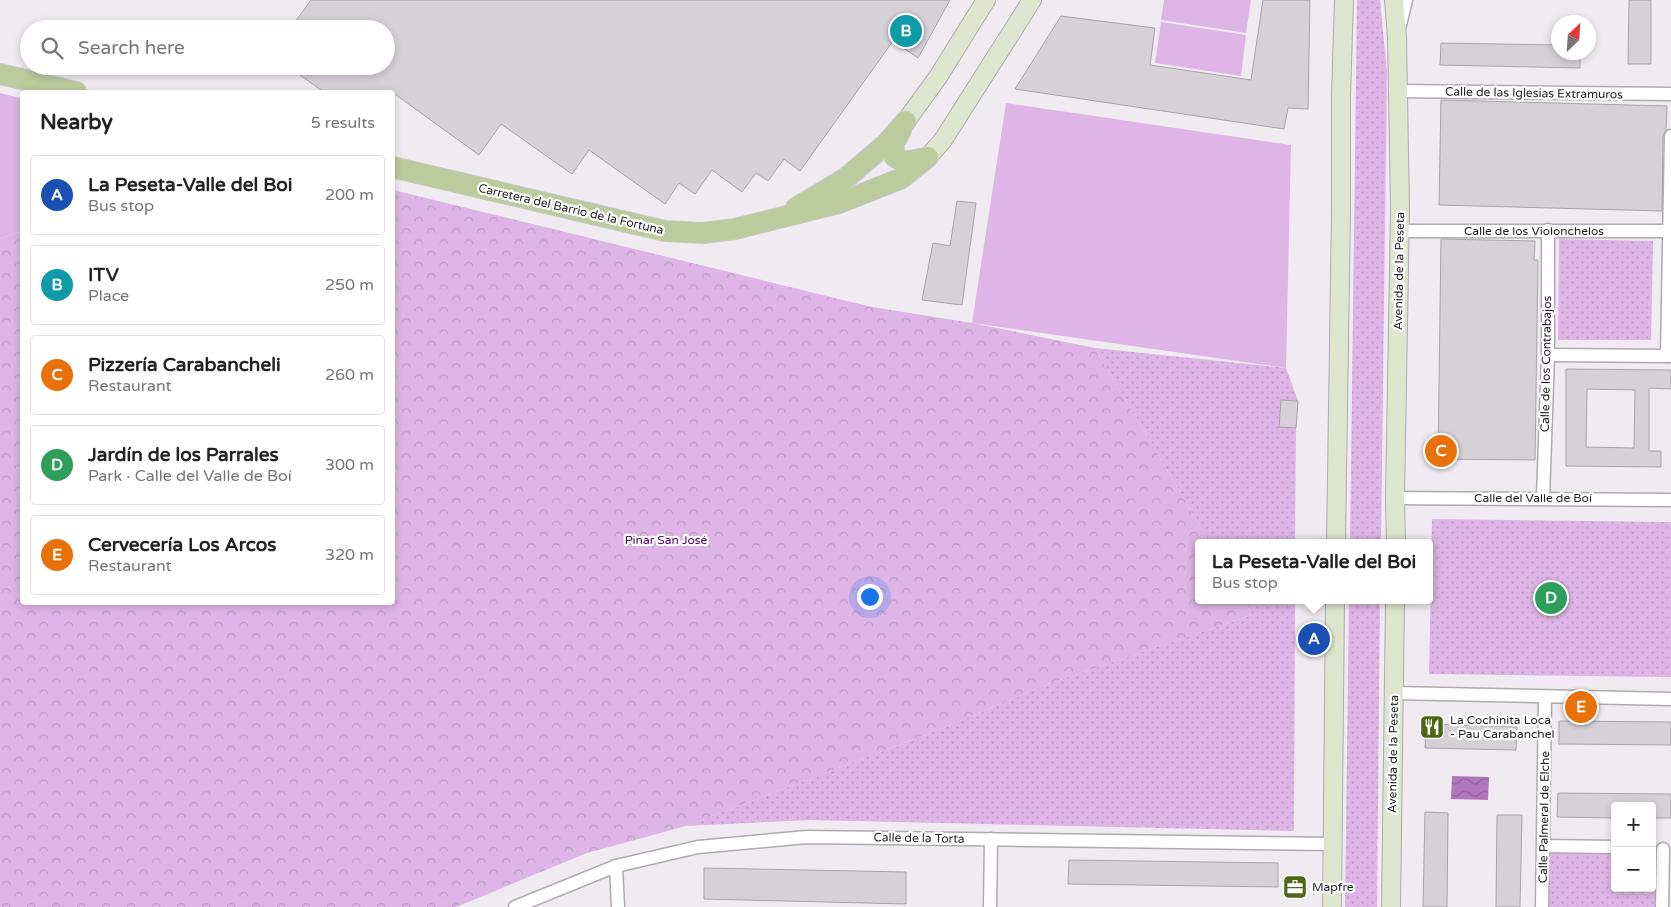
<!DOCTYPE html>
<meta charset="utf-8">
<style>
:root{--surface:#fff;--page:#f6f6f6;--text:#222;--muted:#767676;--line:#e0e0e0;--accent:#2563eb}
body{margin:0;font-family:"Varela Round",sans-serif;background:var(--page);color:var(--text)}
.controls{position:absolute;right:15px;bottom:15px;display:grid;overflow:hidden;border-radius:5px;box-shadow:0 2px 8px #0003}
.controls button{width:45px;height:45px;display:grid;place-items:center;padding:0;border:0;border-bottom:1px solid var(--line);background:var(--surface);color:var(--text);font:25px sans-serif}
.compass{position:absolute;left:1551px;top:15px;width:45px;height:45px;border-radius:50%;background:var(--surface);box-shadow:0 2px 8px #0003;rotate:25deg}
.you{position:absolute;left:869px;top:596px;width:18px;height:18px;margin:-12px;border:4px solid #fff;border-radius:50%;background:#1a73e8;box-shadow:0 0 0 8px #1a73e833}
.badge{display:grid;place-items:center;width:32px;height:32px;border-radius:50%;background:var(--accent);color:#fff;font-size:16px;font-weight:700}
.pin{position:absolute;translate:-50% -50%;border:2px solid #fff;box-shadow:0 1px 5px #0006}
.popup{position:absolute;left:1195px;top:539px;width:238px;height:65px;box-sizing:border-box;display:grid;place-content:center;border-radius:5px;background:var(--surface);filter:drop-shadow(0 1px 4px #0005);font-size:16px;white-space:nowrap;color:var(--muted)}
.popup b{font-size:19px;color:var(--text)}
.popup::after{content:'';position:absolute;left:50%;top:100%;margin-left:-10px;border:10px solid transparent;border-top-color:var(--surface)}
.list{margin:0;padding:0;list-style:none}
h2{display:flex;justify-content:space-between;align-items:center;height:65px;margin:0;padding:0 20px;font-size:21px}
h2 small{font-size:16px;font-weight:400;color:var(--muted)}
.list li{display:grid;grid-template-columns:32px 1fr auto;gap:15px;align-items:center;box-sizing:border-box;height:80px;margin:0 10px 10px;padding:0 10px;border:1px solid var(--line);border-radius:5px}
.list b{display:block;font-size:19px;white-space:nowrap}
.list p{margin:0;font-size:16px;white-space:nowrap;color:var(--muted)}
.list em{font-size:16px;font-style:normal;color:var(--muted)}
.icon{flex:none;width:28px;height:28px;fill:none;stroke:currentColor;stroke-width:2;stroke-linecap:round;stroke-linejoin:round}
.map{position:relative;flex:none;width:1671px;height:907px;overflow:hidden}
.search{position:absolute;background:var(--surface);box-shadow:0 2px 8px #0003;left:20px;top:20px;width:375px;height:55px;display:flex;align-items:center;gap:12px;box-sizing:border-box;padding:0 18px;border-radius:28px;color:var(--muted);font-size:19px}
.panel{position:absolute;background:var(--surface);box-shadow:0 2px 8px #0003;left:20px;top:90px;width:375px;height:515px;border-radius:5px}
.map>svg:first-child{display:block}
.grass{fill:#deb5e6}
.forest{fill:url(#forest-crowns)}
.park{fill:url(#park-dots)}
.water{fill:url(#water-waves)}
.building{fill:#d6d1d7;stroke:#a8a3a9;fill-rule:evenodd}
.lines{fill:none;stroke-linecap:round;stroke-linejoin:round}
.street-casing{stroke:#afaab0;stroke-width:15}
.secondary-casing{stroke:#afaab0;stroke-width:20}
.primary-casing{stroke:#c9c9c9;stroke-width:22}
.street{stroke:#fff;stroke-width:12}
.secondary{stroke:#dde5ce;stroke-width:18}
.primary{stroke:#bbcb9d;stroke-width:20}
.labels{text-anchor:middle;stroke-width:4.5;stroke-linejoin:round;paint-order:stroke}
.street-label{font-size:12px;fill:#201e20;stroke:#fff}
.park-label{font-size:12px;fill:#520060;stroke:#fff}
.poi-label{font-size:12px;fill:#201e20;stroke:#fff;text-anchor:start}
</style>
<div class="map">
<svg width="1671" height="907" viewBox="0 0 1671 907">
<defs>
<pattern id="forest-crowns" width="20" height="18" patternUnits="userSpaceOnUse" patternTransform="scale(1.25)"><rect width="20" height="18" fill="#deb5e6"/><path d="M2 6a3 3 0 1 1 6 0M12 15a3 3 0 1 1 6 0" fill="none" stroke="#be9bc5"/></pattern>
<pattern id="park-dots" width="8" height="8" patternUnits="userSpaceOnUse" patternTransform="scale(1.25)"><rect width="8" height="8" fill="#deb5e6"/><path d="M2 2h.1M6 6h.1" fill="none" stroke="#be9bc5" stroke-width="1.8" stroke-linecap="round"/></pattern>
<pattern id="water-waves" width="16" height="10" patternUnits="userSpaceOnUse" patternTransform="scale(1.25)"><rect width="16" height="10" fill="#b276be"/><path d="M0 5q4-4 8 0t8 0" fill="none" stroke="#90609a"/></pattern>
</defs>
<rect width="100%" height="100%" fill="#f0ebf1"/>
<g class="grass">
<polygon points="1164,0 1251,0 1246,33 1161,20"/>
<polygon points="1161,22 1246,35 1241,76 1155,63"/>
<polygon points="0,93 20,98 22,117 22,231 0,239"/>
<polygon points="1006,103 1291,145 1286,368 972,323"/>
</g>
<polygon class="forest" points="393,190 872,307 972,323 1095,348 1210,543 1199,543 1199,600 1244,600 1252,615 1042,686 938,730 686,826 587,853 456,907 0,907 0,239 22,231 22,602 392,602"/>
<g class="park">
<polygon points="1357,0 1380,0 1387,72 1381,543 1350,543"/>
<polygon points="1559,239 1653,241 1651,340 1558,340"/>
<polygon points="1095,348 1286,368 1298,401 1296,428 1295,543 1210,543"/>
<polygon points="1432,519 1671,522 1671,677 1429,674"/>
<polygon points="1244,600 1295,600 1294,831 810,820 686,826 938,730 1042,686 1252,615"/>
<polygon points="1349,600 1380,600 1377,907 1345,907"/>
<polygon points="1544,846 1615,847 1615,888 1652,888 1652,848 1663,849 1661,907 1543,907"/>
</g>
<polygon class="water" points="1452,776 1489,777 1488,800 1451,799"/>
<g class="building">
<polygon points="311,0 950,0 918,58 893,41 800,171 784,159 768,181 756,173 742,192 712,170 695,194 679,183 665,204 589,150 572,174 501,124 479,155 392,92 324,92 287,66 386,66 386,29 290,29"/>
<polygon points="1263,0 1310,0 1308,109 1288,108 1284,129 1015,89 1061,16 1155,28 1150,65 1251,80"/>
<polygon points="1629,0 1651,0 1651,64 1628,64"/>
<polygon points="1441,43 1558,45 1558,52 1580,52 1580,68 1440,65"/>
<polygon points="1441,100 1667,106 1666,130 1663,136 1662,211 1439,205"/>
<polygon points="957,201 976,203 962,305 922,300 933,243 950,246"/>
<polygon points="1441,239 1535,241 1534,260 1538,260 1535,460 1438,459"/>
<path d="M1566 369 1671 370V389L1649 388V451H1661V467L1566 466ZM1587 389 1635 390 1634 448 1586 447Z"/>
<polygon points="1281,400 1298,401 1296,428 1279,427"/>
<polygon points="1559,721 1671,722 1671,745 1559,744"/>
<polygon points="1426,724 1517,727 1516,750 1425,748"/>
<polygon points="1558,793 1671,794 1671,818 1652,818 1652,806 1615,806 1615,818 1557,817"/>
<polygon points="1425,812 1448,813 1447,907 1423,907"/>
<polygon points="1497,815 1522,815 1520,907 1496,907"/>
<polygon points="1069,860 1278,863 1278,887 1068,884"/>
<polygon points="704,868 906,872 906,904 704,899"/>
</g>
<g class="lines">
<defs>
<g id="street">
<polyline points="1400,25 1406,0"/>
<polyline points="1398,91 1671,94"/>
<polyline points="1399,231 1668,231"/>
<polyline points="1548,355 1671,356"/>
<polyline points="1667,356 1671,136"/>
<polyline points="1395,498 1671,500"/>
<polyline points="1543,498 1548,355 1548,230"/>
<polyline points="1393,693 1671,699"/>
<polyline points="1544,846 1615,847"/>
<polyline points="616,866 618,907"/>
<polyline points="515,907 616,866 698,847 807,837 1333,844"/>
<polyline points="990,907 991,839"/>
<polyline points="1542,907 1545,698"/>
<polyline points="1662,907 1663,849"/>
</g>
<g id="secondary">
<polyline points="1394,0 1397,37 1400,209 1395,498 1396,543"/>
<polyline points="906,121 938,77 986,0"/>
<polyline points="928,157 943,140 1032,0"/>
<polyline points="1336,543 1341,209 1341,96 1344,0"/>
<polyline points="1332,907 1335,600"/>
<polyline points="1391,907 1395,600"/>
</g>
<g id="primary">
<polyline points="0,74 76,92"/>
<polyline points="901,130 893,145 895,157 904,162 926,158"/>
<polyline points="392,167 665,231 703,233 735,229 839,203 900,179 928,157"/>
<polyline points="796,208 846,178 886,144 906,121"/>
</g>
</defs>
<use href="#street" class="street-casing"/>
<use href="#secondary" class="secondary-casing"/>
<use href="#primary" class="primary-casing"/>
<use href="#street" class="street"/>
<use href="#secondary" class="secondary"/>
<use href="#primary" class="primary"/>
</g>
<defs>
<symbol id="restaurant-square" viewBox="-11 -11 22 22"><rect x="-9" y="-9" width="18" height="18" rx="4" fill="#4e6616" stroke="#fff"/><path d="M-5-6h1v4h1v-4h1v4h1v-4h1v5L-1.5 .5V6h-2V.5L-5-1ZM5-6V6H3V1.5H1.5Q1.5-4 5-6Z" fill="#fff"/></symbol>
<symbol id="office-square" viewBox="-11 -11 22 22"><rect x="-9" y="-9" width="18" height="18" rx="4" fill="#4e6616" stroke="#fff"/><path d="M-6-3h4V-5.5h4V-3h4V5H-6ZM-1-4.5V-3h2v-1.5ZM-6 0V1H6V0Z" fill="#fff"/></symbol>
</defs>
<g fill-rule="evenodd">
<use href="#restaurant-square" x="1418" y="713" width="28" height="28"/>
<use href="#office-square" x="1281" y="873" width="28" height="28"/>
</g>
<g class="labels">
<g class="street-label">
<text transform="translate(1534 93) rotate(1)" y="4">Calle de las Iglesias Extramuros</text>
<text transform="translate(571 209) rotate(13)" y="4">Carretera del Barrio de la Fortuna</text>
<text x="1534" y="235">Calle de los Violonchelos</text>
<text transform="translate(1399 271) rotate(-89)" y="4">Avenida de la Peseta</text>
<text transform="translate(1546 364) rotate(-89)" y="4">Calle de los Contrabajos</text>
<text x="1533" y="502">Calle del Valle de Boí</text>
<text transform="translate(1393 754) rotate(-89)" y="4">Avenida de la Peseta</text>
<text transform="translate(1544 817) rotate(-89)" y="4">Calle Palmeral de Elche</text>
<text transform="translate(919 838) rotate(1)" y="4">Calle de la Torta</text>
</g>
<g class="park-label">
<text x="666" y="544">Pinar San José</text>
</g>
<g class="poi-label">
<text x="1450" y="724">La Cochinita Loca<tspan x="1450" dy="14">- Pau Carabanchel</tspan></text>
<text x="1312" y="891">Mapfre</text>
</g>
</g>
</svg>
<div class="controls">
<button>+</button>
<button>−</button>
</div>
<svg class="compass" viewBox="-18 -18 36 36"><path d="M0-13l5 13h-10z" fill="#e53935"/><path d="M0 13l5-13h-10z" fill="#767676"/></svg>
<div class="you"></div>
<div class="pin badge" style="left:1314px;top:639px;background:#1a4fb4">A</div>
<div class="popup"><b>La Peseta-Valle del Boi</b>Bus stop</div>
<div class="pin badge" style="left:906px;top:31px;background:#0f9aa8">B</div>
<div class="pin badge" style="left:1441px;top:451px;background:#e8710a">C</div>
<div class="pin badge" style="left:1551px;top:598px;background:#2e9e5b">D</div>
<div class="pin badge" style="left:1581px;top:707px;background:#e8710a">E</div>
<div class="search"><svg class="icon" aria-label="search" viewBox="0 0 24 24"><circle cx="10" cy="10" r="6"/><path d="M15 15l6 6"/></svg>Search here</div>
<section class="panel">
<h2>Nearby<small>5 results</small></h2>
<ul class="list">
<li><span class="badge" style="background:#1a4fb4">A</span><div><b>La Peseta-Valle del Boi</b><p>Bus stop</p></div><em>200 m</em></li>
<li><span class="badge" style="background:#0f9aa8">B</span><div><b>ITV</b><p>Place</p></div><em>250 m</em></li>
<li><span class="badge" style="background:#e8710a">C</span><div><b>Pizzería Carabancheli</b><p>Restaurant</p></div><em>260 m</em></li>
<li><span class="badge" style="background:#2e9e5b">D</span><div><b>Jardín de los Parrales</b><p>Park · Calle del Valle de Boí</p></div><em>300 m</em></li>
<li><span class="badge" style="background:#e8710a">E</span><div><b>Cervecería Los Arcos</b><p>Restaurant</p></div><em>320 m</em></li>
</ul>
</section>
</div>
